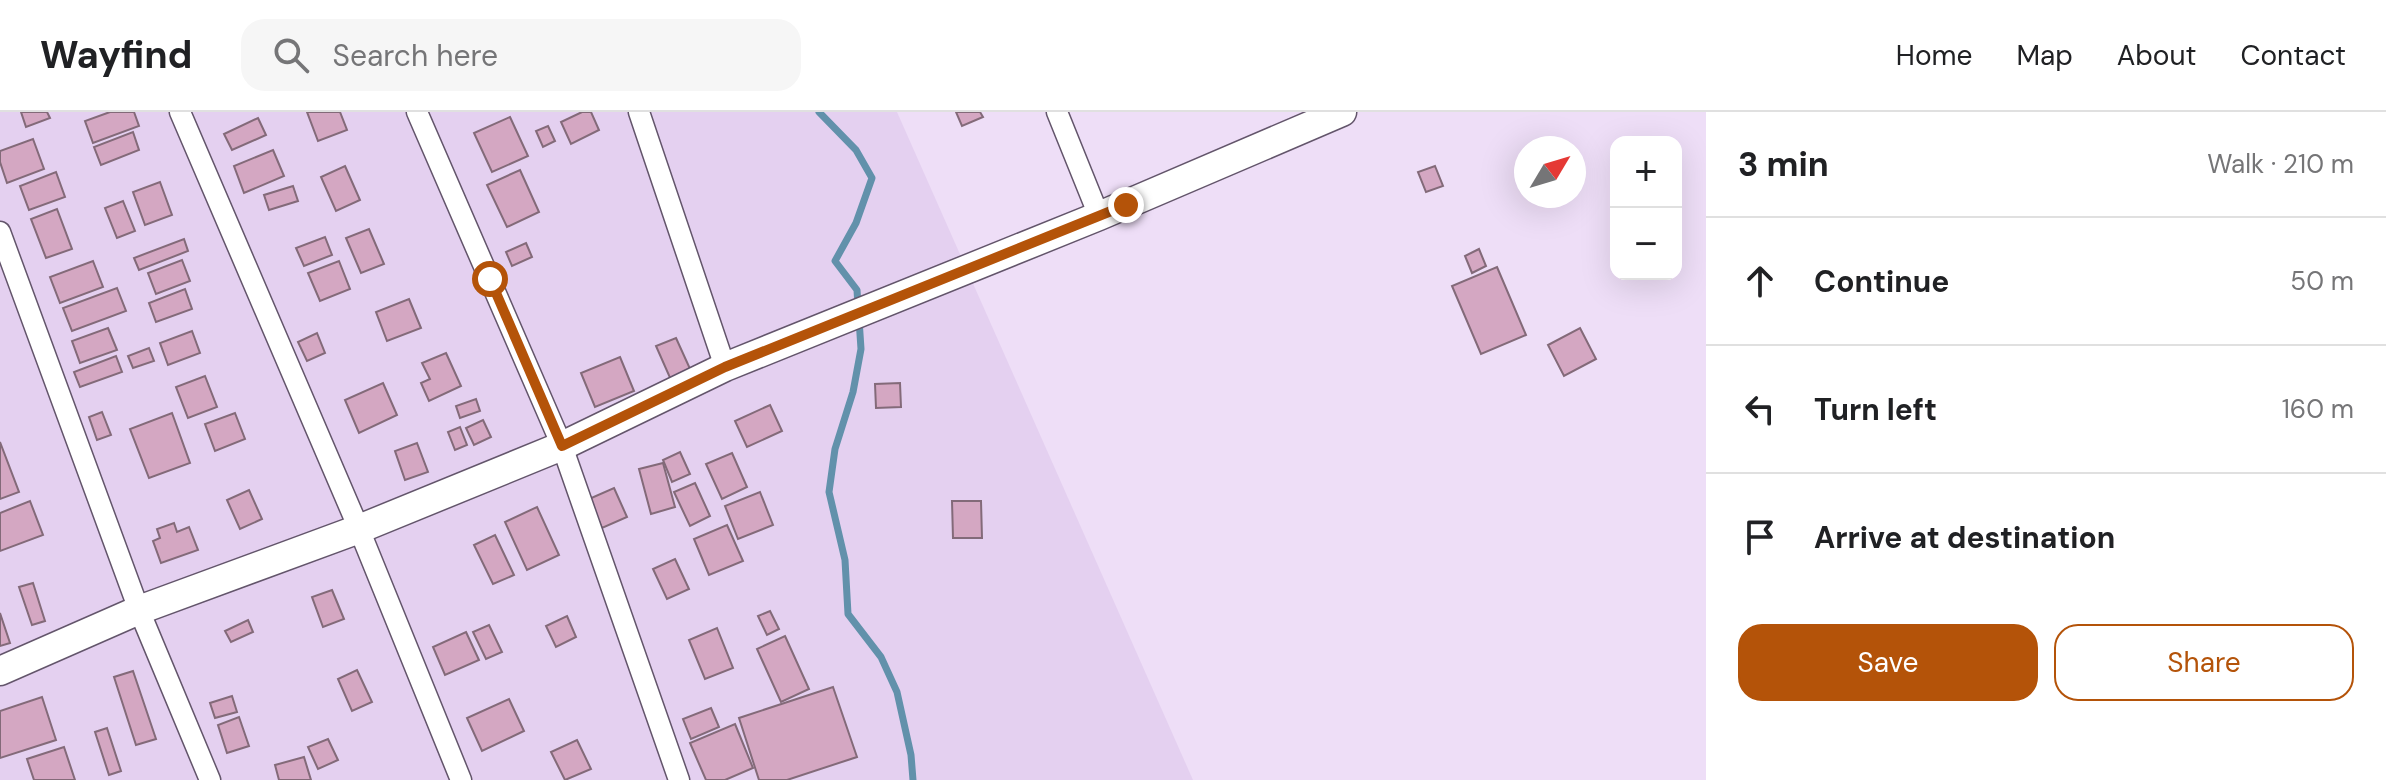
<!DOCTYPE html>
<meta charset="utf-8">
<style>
:root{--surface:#fff;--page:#f6f6f6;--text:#202124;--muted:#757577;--line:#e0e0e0;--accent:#b45309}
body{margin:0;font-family:"DM Sans",sans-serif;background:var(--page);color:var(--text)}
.controls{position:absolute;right:24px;top:24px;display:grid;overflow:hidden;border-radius:16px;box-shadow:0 8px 32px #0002}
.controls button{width:72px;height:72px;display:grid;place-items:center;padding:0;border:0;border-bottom:2px solid var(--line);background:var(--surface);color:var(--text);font:40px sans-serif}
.compass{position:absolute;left:1514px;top:24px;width:72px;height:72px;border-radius:50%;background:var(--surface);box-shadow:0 8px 32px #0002;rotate:52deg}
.stop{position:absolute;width:24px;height:24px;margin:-18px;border:6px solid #b45309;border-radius:50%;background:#fff}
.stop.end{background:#b45309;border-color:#fff;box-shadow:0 2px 8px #0008}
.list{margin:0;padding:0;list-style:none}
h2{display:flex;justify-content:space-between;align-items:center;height:104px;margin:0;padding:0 32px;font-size:34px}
h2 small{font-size:26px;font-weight:400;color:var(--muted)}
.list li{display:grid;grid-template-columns:52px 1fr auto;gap:24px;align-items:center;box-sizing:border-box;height:128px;padding:0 32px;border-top:2px solid var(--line)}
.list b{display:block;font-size:30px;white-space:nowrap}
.list em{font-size:26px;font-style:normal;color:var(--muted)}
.actions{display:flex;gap:16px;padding:24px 32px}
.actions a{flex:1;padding:18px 0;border:2px solid var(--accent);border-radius:24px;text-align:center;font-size:28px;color:var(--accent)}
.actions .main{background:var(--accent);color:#fff}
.icon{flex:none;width:44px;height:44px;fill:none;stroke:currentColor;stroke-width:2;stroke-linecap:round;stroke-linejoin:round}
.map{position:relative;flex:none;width:1706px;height:668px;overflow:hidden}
header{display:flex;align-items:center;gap:48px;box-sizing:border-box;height:112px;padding:0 40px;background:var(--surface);border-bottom:2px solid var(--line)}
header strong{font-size:38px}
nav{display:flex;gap:44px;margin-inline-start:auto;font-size:28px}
.search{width:560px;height:72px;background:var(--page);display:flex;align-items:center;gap:20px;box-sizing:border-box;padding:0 28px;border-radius:24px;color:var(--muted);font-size:30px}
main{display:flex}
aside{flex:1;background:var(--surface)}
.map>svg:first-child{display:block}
.built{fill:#e4d0f0}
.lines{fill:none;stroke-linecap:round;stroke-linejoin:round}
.stream{stroke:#6291ab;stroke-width:7}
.building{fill:#d4a7c2;stroke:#836a79;stroke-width:2}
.street-casing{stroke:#63556b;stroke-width:23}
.secondary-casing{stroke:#63556b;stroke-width:31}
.street{stroke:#fff;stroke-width:20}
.secondary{stroke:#fff;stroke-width:28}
.route{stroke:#b45309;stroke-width:10}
</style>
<header>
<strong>Wayfind</strong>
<div class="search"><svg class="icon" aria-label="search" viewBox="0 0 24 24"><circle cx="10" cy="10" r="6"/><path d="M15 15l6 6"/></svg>Search here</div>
<nav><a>Home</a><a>Map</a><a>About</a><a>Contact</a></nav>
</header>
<main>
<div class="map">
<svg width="1706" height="668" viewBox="0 0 1706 668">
<rect width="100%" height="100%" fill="#eedef7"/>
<polygon class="built" points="0,0 897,0 1193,668 0,668"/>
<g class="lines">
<g class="stream">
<polyline points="819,0 856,38 872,66 856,111 835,149 857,178 858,194"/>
<polyline points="859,207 861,237 853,280 835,337 829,380 845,448 848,502 881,545 897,580 911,643 913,668"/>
</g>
</g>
<g class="building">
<polygon points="21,0 47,0 50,6 26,15"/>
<polygon points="110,0 134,0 139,14 93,31 85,9"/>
<polygon points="307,0 340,0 347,18 318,29"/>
<polygon points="582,0 591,0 599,18 571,32 561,10"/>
<polygon points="956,0 980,0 983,5 962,14"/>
<polygon points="510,5 528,44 492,60 474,21"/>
<polygon points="258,6 266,23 232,38 224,22"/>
<polygon points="548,14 555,29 543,35 536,19"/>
<polygon points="133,20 139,38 101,53 94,35"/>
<polygon points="33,27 44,57 7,71 0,50 0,39"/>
<polygon points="273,38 284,64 244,81 234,54"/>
<polygon points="345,54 360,88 336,99 321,65"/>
<polygon points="1435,54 1443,74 1426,80 1418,60"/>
<polygon points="520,58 539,100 507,115 487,73"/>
<polygon points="56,60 65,85 29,98 20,74"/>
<polygon points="160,70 172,103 145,113 133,80"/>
<polygon points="293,74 298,89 269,98 264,83"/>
<polygon points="123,89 135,119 117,126 105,96"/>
<polygon points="57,97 72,137 46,146 31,107"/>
<polygon points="369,117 384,152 361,161 346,126"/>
<polygon points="325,125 332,143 304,154 296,136"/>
<polygon points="184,127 188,139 139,158 134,146"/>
<polygon points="526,131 532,145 512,154 506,140"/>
<polygon points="1479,137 1486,154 1472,161 1465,144"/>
<polygon points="182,148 190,169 156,182 148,161"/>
<polygon points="93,149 103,175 60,191 50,165"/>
<polygon points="339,149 350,177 320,189 308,161"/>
<polygon points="1497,155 1526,223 1481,242 1452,174"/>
<polygon points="117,176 126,199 72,219 63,196"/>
<polygon points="185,177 192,197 156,210 149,191"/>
<polygon points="409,187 421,216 387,229 376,200"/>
<polygon points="108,216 117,238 80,251 72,229"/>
<polygon points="1580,216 1596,247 1564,264 1548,233"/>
<polygon points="192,219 200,241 168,253 160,231"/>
<polygon points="317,221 325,241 307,249 298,230"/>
<polygon points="676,226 691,259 671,268 656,234"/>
<polygon points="149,236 154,249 133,256 128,244"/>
<polygon points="446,241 461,274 429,289 421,271 430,267 422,251"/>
<polygon points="116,244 122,260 80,275 74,260"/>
<polygon points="620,245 634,279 595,295 581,261"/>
<polygon points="205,264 217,295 188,306 176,275"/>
<polygon points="383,271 397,303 359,321 345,288"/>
<polygon points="900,271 901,295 876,296 875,272"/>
<polygon points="476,287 480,299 460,306 456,294"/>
<polygon points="770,293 782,319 747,335 735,309"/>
<polygon points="102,300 111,323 97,328 89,305"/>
<polygon points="172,301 190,351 149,366 130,317"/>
<polygon points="235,301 245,327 215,339 205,312"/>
<polygon points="483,308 491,325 474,333 466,316"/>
<polygon points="460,315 467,333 455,338 448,320"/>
<polygon points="0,330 19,380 0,387"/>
<polygon points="417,331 428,360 405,368 395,339"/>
<polygon points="680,340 690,362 672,370 663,348"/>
<polygon points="732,341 747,375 722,387 706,352"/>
<polygon points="663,351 675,395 651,402 639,357"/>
<polygon points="695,371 710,404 690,414 674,380"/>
<polygon points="614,376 627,405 602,416 589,387"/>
<polygon points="249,378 262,407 240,417 227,388"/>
<polygon points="760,380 773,413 738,427 725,394"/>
<polygon points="30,389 43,423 0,439 0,401"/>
<polygon points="952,389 981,389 982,426 953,426"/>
<polygon points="537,395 559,443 527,458 505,410"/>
<polygon points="174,411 177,420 189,415 198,438 161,451 153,429 160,426 157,417"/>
<polygon points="727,413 743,449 709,463 694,427"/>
<polygon points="495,423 514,463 493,472 474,433"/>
<polygon points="675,447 689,477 667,487 653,457"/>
<polygon points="33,471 45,509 32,513 19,475"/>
<polygon points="332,478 344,507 323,515 312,485"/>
<polygon points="770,499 779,517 767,523 758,504"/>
<polygon points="0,501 10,531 0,534"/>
<polygon points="567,504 576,525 556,535 546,514"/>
<polygon points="248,508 253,520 231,530 225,519"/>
<polygon points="489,513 502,540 486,547 473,520"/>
<polygon points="717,516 733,556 705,567 689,528"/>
<polygon points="466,520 479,548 445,563 433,535"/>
<polygon points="785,524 809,577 781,590 757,537"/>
<polygon points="357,558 372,590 352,599 338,567"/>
<polygon points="133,559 156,627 136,633 114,565"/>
<polygon points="833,575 857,645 787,668 759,668 739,606"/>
<polygon points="232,584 237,600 215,606 210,591"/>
<polygon points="42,585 56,628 0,646 0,599"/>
<polygon points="509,587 524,619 482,639 467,606"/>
<polygon points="711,596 719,615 691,627 683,607"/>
<polygon points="239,605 249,634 227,641 218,613"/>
<polygon points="735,612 753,656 725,668 706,668 690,631"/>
<polygon points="107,616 121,659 109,663 95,620"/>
<polygon points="328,627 338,648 318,657 308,635"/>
<polygon points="577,628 591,657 565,668 551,640"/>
<polygon points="64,635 75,668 34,668 27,647"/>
<polygon points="304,645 311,668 279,668 275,653"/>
</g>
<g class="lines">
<defs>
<g id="street">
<polyline points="180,0 359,417 461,668"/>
<polyline points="417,0 562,334 679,668"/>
<polyline points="639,0 725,255"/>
<polyline points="1057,0 1099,104"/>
<polyline points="0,120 139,498 210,668"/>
</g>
<polyline id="secondary" points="0,559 139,498 359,417 562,334 725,255 1099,104 1342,0"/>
</defs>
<use href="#street" class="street-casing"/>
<use href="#secondary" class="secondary-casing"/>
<use href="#street" class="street"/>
<use href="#secondary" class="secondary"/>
</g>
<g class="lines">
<polyline class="route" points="490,167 562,334 725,255 1126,93"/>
</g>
</svg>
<div class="controls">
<button>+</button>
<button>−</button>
</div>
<svg class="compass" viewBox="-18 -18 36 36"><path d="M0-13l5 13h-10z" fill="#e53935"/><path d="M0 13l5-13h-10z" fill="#757577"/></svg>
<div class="stop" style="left:490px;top:167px"></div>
<div class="stop end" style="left:1126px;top:93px"></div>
</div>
<aside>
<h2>3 min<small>Walk · 210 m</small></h2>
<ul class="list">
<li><svg class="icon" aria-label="ahead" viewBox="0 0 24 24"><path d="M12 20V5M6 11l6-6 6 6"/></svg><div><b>Continue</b></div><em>50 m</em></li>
<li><svg class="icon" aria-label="left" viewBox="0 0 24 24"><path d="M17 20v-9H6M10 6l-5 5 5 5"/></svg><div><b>Turn left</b></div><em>160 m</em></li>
<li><svg class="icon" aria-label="arrive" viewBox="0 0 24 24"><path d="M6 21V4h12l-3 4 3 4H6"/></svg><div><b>Arrive at destination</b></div></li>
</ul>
<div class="actions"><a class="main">Save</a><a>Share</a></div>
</aside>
</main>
